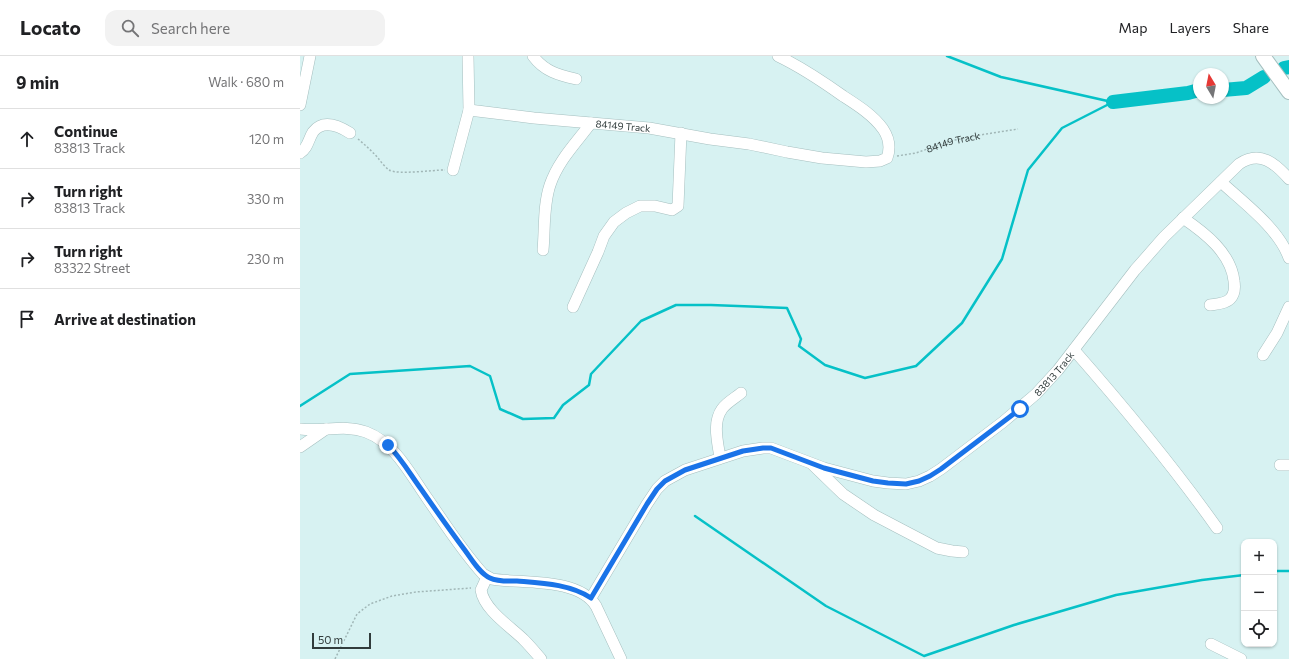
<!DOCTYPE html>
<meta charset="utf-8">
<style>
:root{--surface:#fff;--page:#f2f2f2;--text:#202124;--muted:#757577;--line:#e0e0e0}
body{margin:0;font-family:Commissioner,sans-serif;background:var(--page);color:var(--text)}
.controls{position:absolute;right:12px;bottom:12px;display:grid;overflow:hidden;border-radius:8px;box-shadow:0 1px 3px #0004}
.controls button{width:36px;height:36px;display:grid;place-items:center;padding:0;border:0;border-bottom:1px solid var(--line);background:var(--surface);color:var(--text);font:20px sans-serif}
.compass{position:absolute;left:893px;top:12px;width:36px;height:36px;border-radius:50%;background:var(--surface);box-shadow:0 1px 3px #0004;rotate:350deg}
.scale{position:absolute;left:12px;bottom:10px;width:59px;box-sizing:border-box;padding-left:4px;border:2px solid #313c3c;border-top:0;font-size:11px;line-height:14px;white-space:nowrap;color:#313c3c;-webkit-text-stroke:3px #d7f2f2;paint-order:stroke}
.stop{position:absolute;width:12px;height:12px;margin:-9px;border:3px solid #1a73e8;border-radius:50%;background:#fff}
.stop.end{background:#1a73e8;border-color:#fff;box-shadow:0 1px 4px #0008}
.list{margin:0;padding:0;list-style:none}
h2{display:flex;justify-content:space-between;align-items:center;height:52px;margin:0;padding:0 16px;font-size:17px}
h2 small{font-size:13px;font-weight:400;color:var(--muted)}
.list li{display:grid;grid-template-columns:26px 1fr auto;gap:12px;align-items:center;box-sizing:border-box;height:60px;padding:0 16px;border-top:1px solid var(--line)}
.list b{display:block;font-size:15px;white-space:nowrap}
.list p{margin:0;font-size:13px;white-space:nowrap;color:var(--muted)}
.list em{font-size:13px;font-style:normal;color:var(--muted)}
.icon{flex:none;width:22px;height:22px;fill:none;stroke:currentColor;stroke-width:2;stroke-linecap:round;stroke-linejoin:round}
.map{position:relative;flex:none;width:989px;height:603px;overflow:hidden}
header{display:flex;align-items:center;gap:24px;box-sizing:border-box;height:56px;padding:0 20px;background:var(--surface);border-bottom:1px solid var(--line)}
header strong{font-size:19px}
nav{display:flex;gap:22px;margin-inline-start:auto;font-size:14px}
.search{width:280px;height:36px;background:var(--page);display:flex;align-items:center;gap:10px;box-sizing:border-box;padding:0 14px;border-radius:12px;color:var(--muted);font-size:15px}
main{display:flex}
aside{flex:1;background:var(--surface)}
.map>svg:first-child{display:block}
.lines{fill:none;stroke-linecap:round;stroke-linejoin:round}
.stream{stroke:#06c1c7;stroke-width:2.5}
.river{stroke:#06c1c7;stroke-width:14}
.minor-casing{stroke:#a5bfbf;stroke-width:12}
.major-casing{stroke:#a5bfbf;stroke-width:16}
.path{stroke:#a1b7b7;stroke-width:1.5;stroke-dasharray:2 2;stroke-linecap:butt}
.minor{stroke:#fff;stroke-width:11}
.major{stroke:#fff;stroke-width:14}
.route{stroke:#1a73e8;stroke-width:5}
.labels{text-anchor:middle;stroke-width:4;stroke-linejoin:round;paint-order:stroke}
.street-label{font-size:10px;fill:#313c3c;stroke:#d7f2f2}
</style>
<header>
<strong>Locato</strong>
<div class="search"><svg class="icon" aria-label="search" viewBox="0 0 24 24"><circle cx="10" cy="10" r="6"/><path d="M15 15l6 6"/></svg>Search here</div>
<nav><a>Map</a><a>Layers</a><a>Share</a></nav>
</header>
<main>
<aside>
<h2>9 min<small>Walk · 680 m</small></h2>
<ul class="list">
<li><svg class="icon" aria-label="ahead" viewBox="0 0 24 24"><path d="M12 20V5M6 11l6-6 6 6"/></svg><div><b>Continue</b><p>83813 Track</p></div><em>120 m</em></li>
<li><svg class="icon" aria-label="right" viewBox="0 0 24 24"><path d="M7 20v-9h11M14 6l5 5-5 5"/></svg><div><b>Turn right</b><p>83813 Track</p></div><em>330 m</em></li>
<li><svg class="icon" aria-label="right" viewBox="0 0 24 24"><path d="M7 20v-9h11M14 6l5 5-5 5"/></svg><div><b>Turn right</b><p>83322 Street</p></div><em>230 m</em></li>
<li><svg class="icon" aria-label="arrive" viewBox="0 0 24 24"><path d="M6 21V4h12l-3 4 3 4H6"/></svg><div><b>Arrive at destination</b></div></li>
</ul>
</aside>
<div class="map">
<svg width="989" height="603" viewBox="0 0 989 603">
<rect width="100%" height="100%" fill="#d7f2f2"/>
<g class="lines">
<g class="stream">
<polyline points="647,0 701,21 812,46"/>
<polyline points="0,350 50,318 170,310 190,320 200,353 223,363 254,362 263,349 289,329 291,318 341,265 376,249 411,249 487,252 501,283 499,290 525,309 565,322 616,310 662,267 702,203 728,114 762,72 813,46"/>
<polyline points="395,460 526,550 624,600 714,569 816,539 902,524 944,519"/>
<polyline points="974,515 989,515"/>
</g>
<g class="river">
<polyline points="984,12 989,11"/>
<polyline points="923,34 946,32 964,21"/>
<polyline points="813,46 888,37 899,34"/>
</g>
<defs>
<g id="minor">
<polyline points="168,0 169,54"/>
<path d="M233 0C244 15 258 19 276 23"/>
<polyline points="0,49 10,0"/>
<path d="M0 97C8 92 8 84 13 76 23 63 39 70 50 77"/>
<path id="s2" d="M153 114 169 54 234 62 349 72 410 83 449 88 487 96 522 102 566 106 580 105 587 102C591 91 589 82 583 73 573 59 557 49 543 40 522 25 501 11 478 0"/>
<path d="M921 126C944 147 979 173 989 202"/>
<path d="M883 162C905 177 931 197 934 225 935 231 935 238 930 243 925 248 916 248 910 249"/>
<path d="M243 194C245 173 243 150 250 129 258 105 276 87 291 67"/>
<polyline points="273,251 298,196 304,180 314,166 326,157 340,150 355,150 372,154 378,150 381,77"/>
<path d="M774 294C824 351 873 410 917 472"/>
<polyline points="963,299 977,277 989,251"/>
<path d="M0 373C22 376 45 368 66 376 95 387 110 418 127 442 145 468 162 495 183 518L192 523C221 528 278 521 296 550L321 603"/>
<polyline points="0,391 26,373"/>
<path d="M420 402C418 387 412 367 422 353 426 347 435 342 441 337"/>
<polyline points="512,408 543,438 574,459 637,492 652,495 663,496"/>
<polyline points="980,409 989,409"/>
<path d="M187 521 181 534C184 554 211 571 224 584 230 590 235 596 241 603"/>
<path id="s3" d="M291 542 347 448 357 433 365 425 385 414 443 395 463 392H471L524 412 573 425 588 427 606 428 619 425 630 420 641 413 703 366 736 338 758 314 835 214 864 181 939 108C960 94 975 107 989 123"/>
<polyline points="911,588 941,603"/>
</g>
<polyline id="major" points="963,0 989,36"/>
</defs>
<use href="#minor" class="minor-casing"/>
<use href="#major" class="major-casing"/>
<g class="path">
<path d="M58 83C65 89 72 95 78 102 81 106 85 111 89 114 98 119 132 114 145 114"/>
<path id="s1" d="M597 100 616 97 650 85 680 79 718 73"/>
<polyline points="35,603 57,558 70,548 92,540 116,536 171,532"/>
</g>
<use href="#minor" class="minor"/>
<use href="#major" class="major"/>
</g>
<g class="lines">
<path class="route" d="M88 389C101 402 110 418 121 433 135 453 149 473 164 493 171 502 179 517 190 522 198 526 208 525 217 525 241 527 270 528 291 542L347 448 357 433 365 425 385 414 443 395 463 392H471L524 412 573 425 588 427 606 428 619 425 630 420 641 413 720 353"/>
</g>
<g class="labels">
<g class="street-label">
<text dy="4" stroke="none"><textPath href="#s2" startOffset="217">84149 Track</textPath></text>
<text dy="4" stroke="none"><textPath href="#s1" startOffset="58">84149 Track</textPath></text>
<text dy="4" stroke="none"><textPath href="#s3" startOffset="578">83813 Track</textPath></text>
</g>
</g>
</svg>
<div class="controls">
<button>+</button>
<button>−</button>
<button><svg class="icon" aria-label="locate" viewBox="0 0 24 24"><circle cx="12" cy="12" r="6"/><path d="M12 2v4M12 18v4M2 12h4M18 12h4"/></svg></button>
</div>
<svg class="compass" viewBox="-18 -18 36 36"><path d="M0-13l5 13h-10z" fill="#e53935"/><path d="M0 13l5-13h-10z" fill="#757577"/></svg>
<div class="scale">50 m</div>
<div class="stop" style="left:720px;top:353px"></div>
<div class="stop end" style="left:88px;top:389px"></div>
</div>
</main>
